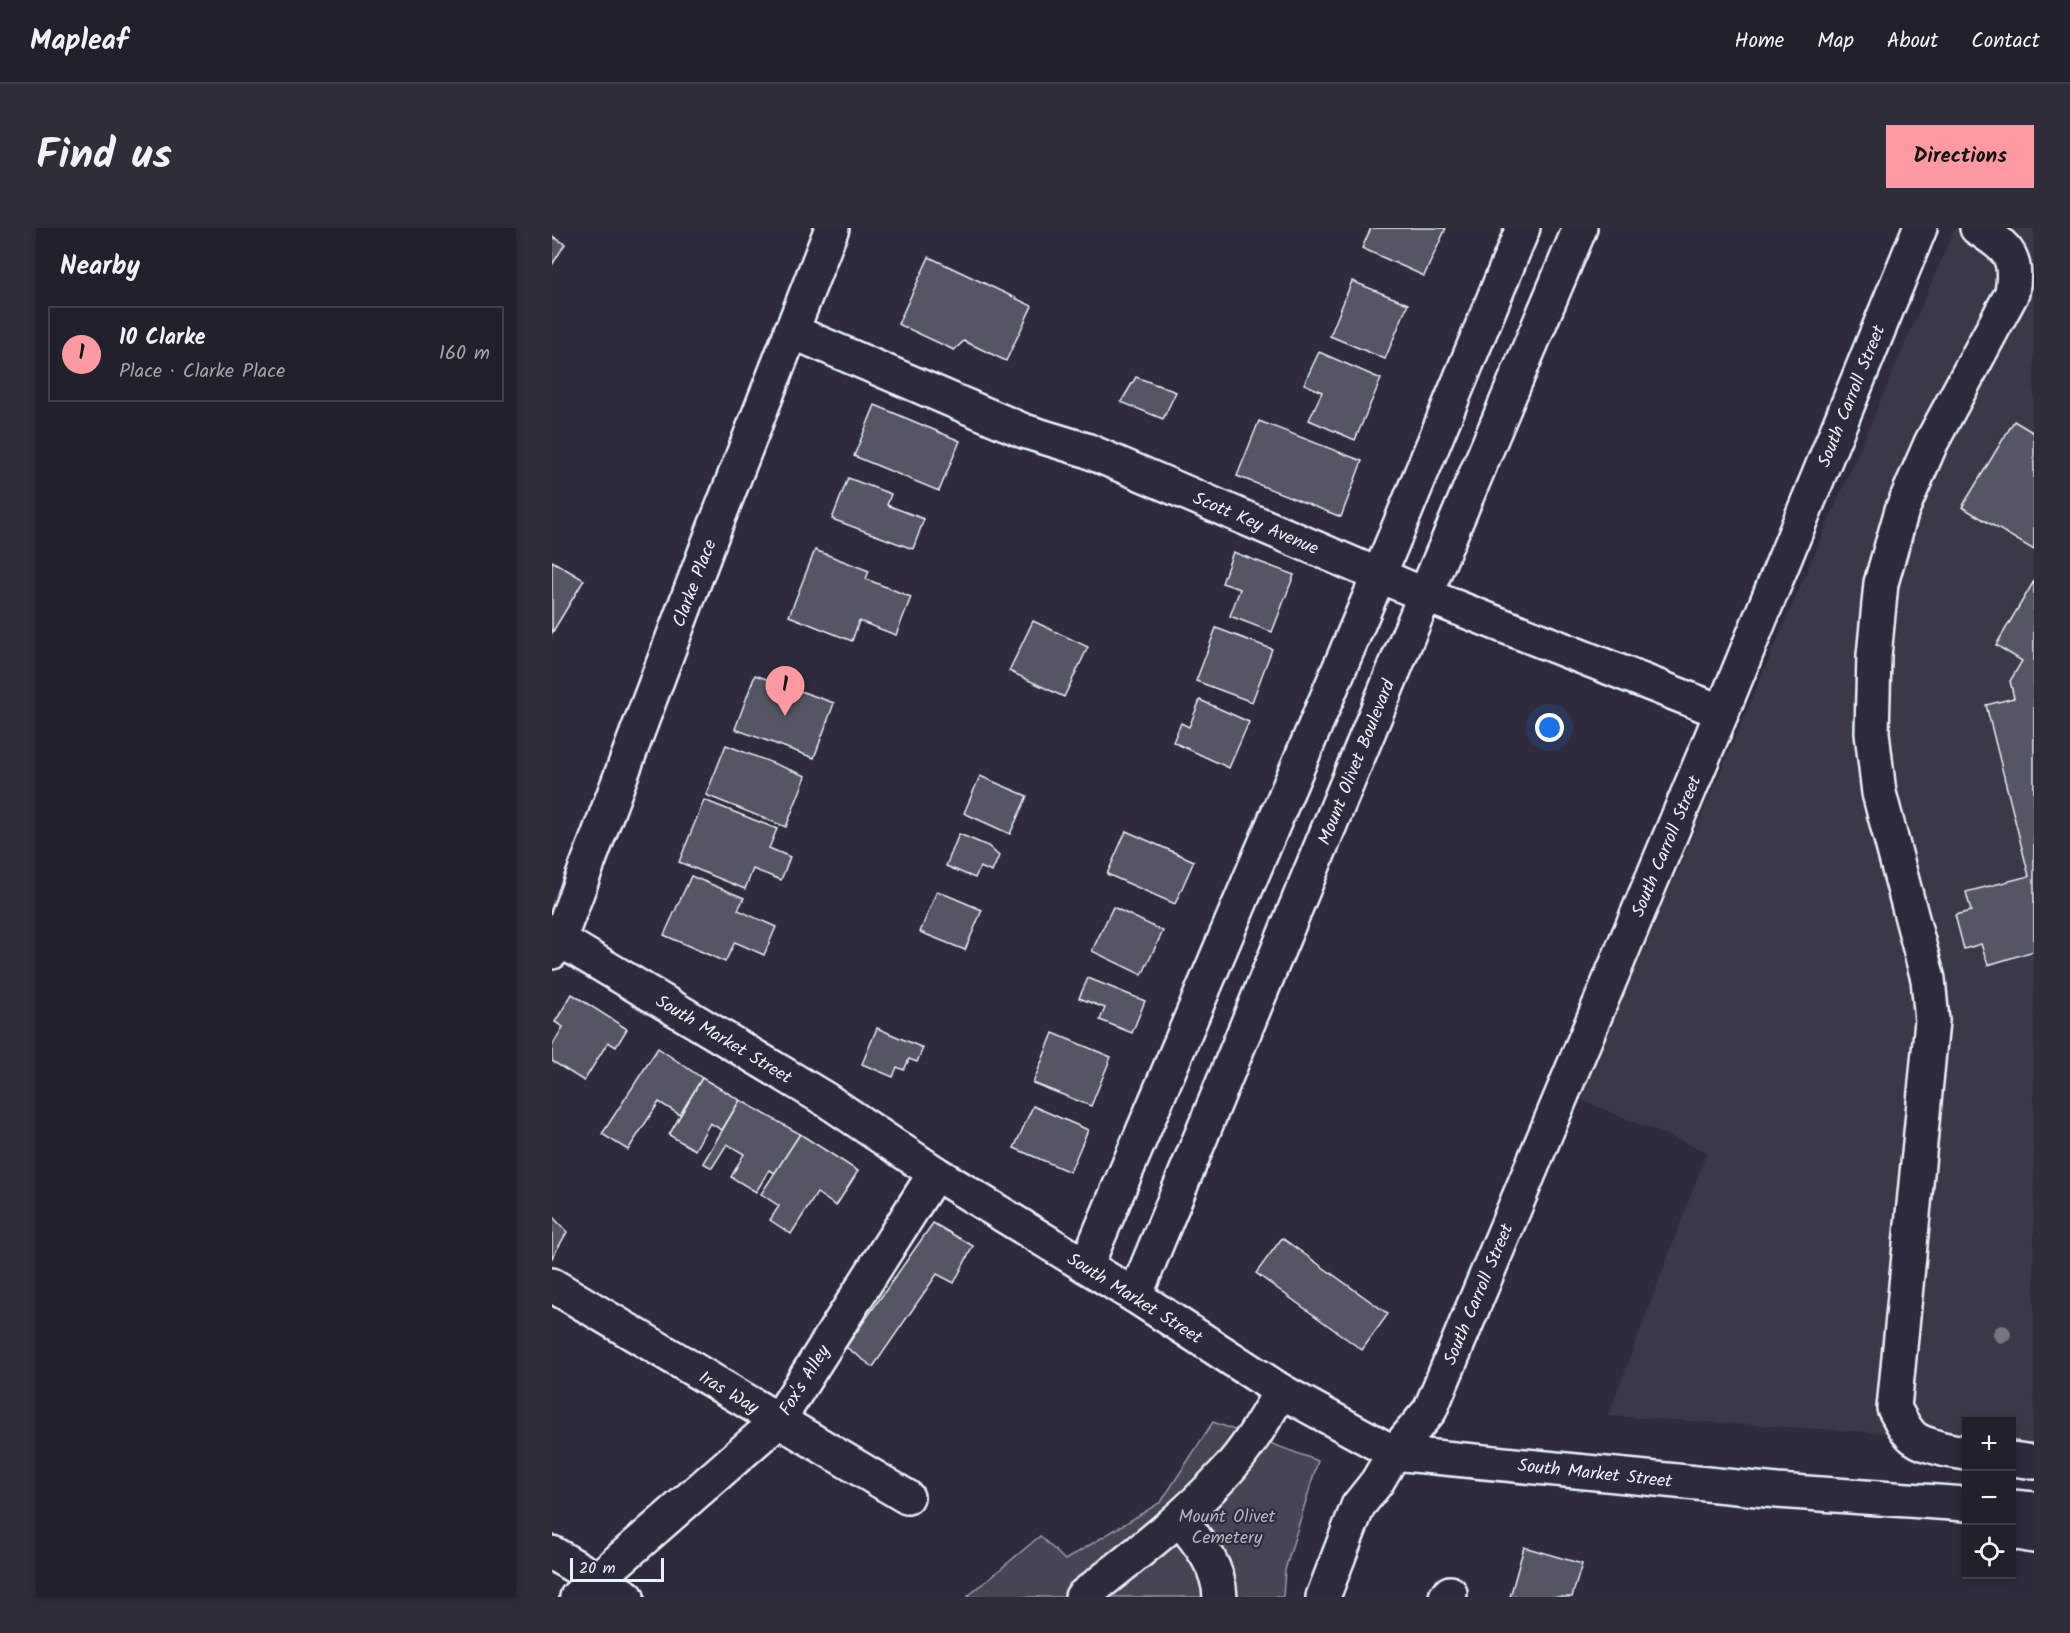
<!DOCTYPE html>
<meta charset="utf-8">
<style>
:root{--surface:#23202e;--page:#2f2d3a;--text:#f1f3f6;--muted:#a3a3aa;--line:#403e4a;--accent:#ff9aa2}
body{margin:0;font-family:Kalam,sans-serif;background:var(--page);color:var(--text)}
.controls{position:absolute;right:18px;bottom:18px;display:grid;overflow:hidden;border-radius:0px;box-shadow:0 3px 9px #0003}
.controls button{width:54px;height:54px;display:grid;place-items:center;padding:0;border:0;border-bottom:2px solid var(--line);background:var(--surface);color:var(--text);font:30px sans-serif}
.scale{position:absolute;left:18px;bottom:15px;width:94px;box-sizing:border-box;padding-left:6px;border:3px solid #e8f1f8;border-top:0;font-size:16px;line-height:21px;white-space:nowrap;color:#e8f1f8;-webkit-text-stroke:4px #2f2a3d;paint-order:stroke}
.you{position:absolute;left:998px;top:500px;width:21px;height:21px;margin:-15px;border:4px solid #fff;border-radius:50%;background:#1a73e8;box-shadow:0 0 0 9px #1a73e833}
.badge{display:grid;place-items:center;width:39px;height:39px;border-radius:50%;background:var(--accent);color:#111;font-size:20px;font-weight:700}
.pin{position:absolute;translate:-50% -50px;filter:drop-shadow(0 2px 3px #0008)}
.pin::after{content:'';position:absolute;top:32px;width:21px;height:18px;background:inherit;clip-path:polygon(0 0,100% 0,50% 100%)}
.list{margin:0;padding:0;list-style:none}
h2{display:flex;justify-content:space-between;align-items:center;height:78px;margin:0;padding:0 24px;font-size:26px}
h2 small{font-size:20px;font-weight:400;color:var(--muted)}
.list li{display:grid;grid-template-columns:39px 1fr auto;gap:18px;align-items:center;box-sizing:border-box;height:96px;margin:0 12px 12px;padding:0 12px;border:2px solid var(--line);border-radius:0px}
.list b{display:block;font-size:22px;white-space:nowrap}
.list p{margin:0;font-size:20px;white-space:nowrap;color:var(--muted)}
.list em{font-size:20px;font-style:normal;color:var(--muted)}
.icon{flex:none;width:33px;height:33px;fill:none;stroke:currentColor;stroke-width:2;stroke-linecap:round;stroke-linejoin:round}
.map{position:relative;flex:none;width:1482px;height:1369px;overflow:hidden;border-radius:0px}
header{display:flex;align-items:center;gap:36px;box-sizing:border-box;height:84px;padding:0 30px;background:var(--surface);border-bottom:2px solid var(--line)}
header strong{font-size:28px}
nav{display:flex;gap:33px;margin-inline-start:auto;font-size:21px}
.intro{display:flex;align-items:center;justify-content:space-between;box-sizing:border-box;height:144px;padding:0 36px}
h1{margin:0;font-size:42px}
.button{padding:15px 27px;border-radius:0px;background:var(--accent);color:#111;font-size:21px;font-weight:700}
main{display:flex;gap:36px;padding:0 36px}
aside{flex:1;background:var(--surface);border-radius:0px;box-shadow:0 3px 9px #0003}
.map>svg:first-child{display:block}
.built{fill:#3b3749}
.green{fill:#464455;stroke:#979aa6;stroke-width:1.5}
.building{fill:#575565;stroke:#e8f1f8;stroke-width:1.5}
.lines{fill:none;stroke-linecap:round;stroke-linejoin:round}
.minor-casing{stroke:#e8f1f8;stroke-width:38}
.major-casing{stroke:#e8f1f8;stroke-width:38}
.minor{stroke:#2f2a3d;stroke-width:33}
.major{stroke:#2f2a3d;stroke-width:33}
.tree{fill:#757684}
.labels{text-anchor:middle;stroke-width:4.5;stroke-linejoin:round;paint-order:stroke}
.street-label{font-size:18px;fill:#e8f1f8;stroke:#2f2a3d}
.park-label{font-size:18px;fill:#afb4bf;stroke:#2f2a3d}
</style>
<header>
<strong>Mapleaf</strong>
<nav><a>Home</a><a>Map</a><a>About</a><a>Contact</a></nav>
</header>
<div class="intro"><h1>Find us</h1><a class="button">Directions</a></div>
<main>
<aside>
<h2>Nearby<small></small></h2>
<ul class="list">
<li><span class="badge">1</span><div><b>10 Clarke</b><p>Place · Clarke Place</p></div><em>160 m</em></li>
</ul>
</aside>
<div class="map">
<svg width="1482" height="1369" viewBox="0 0 1482 1369">
<rect width="100%" height="100%" fill="#2f2a3d"/>
<filter id="ink" filterUnits="userSpaceOnUse"><feTurbulence type="fractalNoise" baseFrequency=".0167" numOctaves="2"/><feDisplacementMap in="SourceGraphic" scale="12" xChannelSelector="R" yChannelSelector="G"/><feConvolveMatrix kernelMatrix="1 2 1 2 8 2 1 2 1" color-interpolation-filters="sRGB"/></filter>
<g filter="url(#ink)">
<polygon class="built" points="1403,0 1482,0 1482,1214 1460,1213 1460,1194 1414,1194 1414,1210 1056,1188 1155,924 1027,871"/>
<polygon class="green" points="661,1194 766,1233 733,1342 731,1369 415,1369 488,1308 513,1332 609,1274"/>
<g class="building">
<polygon points="819,0 894,0 872,48 810,20"/>
<polygon points="0,8 13,16 0,37"/>
<polygon points="377,29 480,78 454,133 412,113 402,122 346,96"/>
<polygon points="800,53 856,76 833,131 778,108"/>
<polygon points="767,124 829,151 803,212 757,192 770,164 752,156"/>
<polygon points="584,149 624,164 611,191 569,174"/>
<polygon points="323,177 408,213 387,263 302,228"/>
<polygon points="707,193 810,233 789,289 685,248"/>
<polygon points="1462,193 1482,205 1482,322 1410,279"/>
<polygon points="296,250 339,266 335,277 372,291 361,321 280,291"/>
<polygon points="263,322 317,343 314,351 359,369 344,407 307,393 300,413 237,388"/>
<polygon points="681,324 742,347 720,404 678,388 688,361 670,355"/>
<polygon points="0,333 32,352 0,405"/>
<polygon points="1482,353 1482,723 1436,737 1429,716 1412,721 1403,687 1419,683 1414,664 1477,648 1434,477 1462,470 1458,453 1470,433 1444,417"/>
<polygon points="481,393 536,419 512,469 457,443"/>
<polygon points="664,400 720,421 700,474 644,453"/>
<polygon points="203,447 282,475 262,530 183,501"/>
<polygon points="648,472 697,494 677,540 621,514 629,495 637,499"/>
<polygon points="174,517 254,548 234,599 154,567"/>
<polygon points="428,548 475,568 458,606 412,585"/>
<polygon points="152,572 225,601 217,620 238,629 229,652 201,641 193,661 127,634"/>
<polygon points="574,603 642,633 623,676 555,646"/>
<polygon points="407,606 436,618 447,628 440,644 428,639 423,650 394,638"/>
<polygon points="139,648 192,670 186,682 224,699 212,727 183,714 173,734 112,707"/>
<polygon points="385,663 430,682 413,722 368,704"/>
<polygon points="561,679 611,703 590,747 540,723"/>
<polygon points="536,750 593,773 580,805 548,792 553,780 527,770"/>
<polygon points="20,766 75,801 64,819 56,814 32,853 0,833 0,818 11,799 3,794"/>
<polygon points="325,800 371,820 365,834 357,831 352,842 345,839 341,849 310,836"/>
<polygon points="501,805 559,829 539,878 481,855"/>
<polygon points="106,820 150,850 128,887 107,874 76,922 50,906"/>
<polygon points="150,850 188,872 170,902 158,895 143,922 117,907"/>
<polygon points="188,872 248,906 223,945 217,942 204,964 179,949 192,926 175,916 160,940 151,935"/>
<polygon points="481,878 536,902 518,944 462,920"/>
<polygon points="248,906 306,943 284,978 265,965 239,1006 218,992 227,978 209,966"/>
<polygon points="0,988 15,1004 0,1030"/>
<polygon points="381,995 421,1018 402,1055 385,1046 321,1139 294,1119"/>
<polygon points="730,1010 836,1086 810,1122 704,1045"/>
<polygon points="972,1319 1030,1336 1020,1369 958,1369"/>
</g>
<g class="lines">
<defs>
<g id="minor">
<polyline points="239,103 472,203 534,222 873,367 1170,484"/>
<polyline points="0,724 7,712 162,301 280,0"/>
<polyline points="534,1038 827,347 971,0"/>
<polyline points="0,1057 355,1269"/>
<polyline points="583,1068 873,367 1028,0"/>
<path d="M1395 1222C1360 1213 1359 1212 1342 1180L1380 793 1376 751 1327 565 1320 505 1322 428 1329 355 1350 282 1379 215 1460 65C1466 27 1456 20 1425 0"/>
<path d="M628 1291C647 1315 667 1338 668 1369"/>
<polyline points="0,1325 75,1369"/>
<polyline points="25,1369 226,1193 383,945"/>
<path d="M530 1369C579 1330 629 1293 672 1246 695 1222 712 1192 729 1163"/>
<polyline points="771,1369 806,1278 825,1254 842,1225 878,1182 1170,484 1368,0"/>
<polyline points="894,1369 898,1365"/>
</g>
<g id="major">
<polyline points="0,707 273,871 383,945 583,1068 729,1163 842,1225 1225,1263 1414,1276"/>
<polyline points="1395,1222 1414,1225"/>
<polyline points="1460,1231 1482,1234"/>
<polyline points="1460,1279 1482,1281"/>
<polyline points="1460,1304 1482,1308"/>
</g>
</defs>
<use href="#minor" class="minor-casing"/>
<use href="#major" class="major-casing"/>
<use href="#minor" class="minor"/>
<use href="#major" class="major"/>
</g>
<circle class="tree" cx="1450" cy="1106" r="9"/>
</g>
<g class="labels">
<g class="street-label">
<text transform="translate(1299 168) rotate(-68)" y="6">South Carroll Street</text>
<text transform="translate(704 295) rotate(23)" y="6">Scott Key Avenue</text>
<text transform="translate(142 355) rotate(-69)" y="6">Clarke Place</text>
<text transform="translate(804 534) rotate(-68)" y="6">Mount Olivet Boulevard</text>
<text transform="translate(1114 618) rotate(-67)" y="6">South Carroll Street</text>
<text transform="translate(172 811) rotate(31)" y="6">South Market Street</text>
<text transform="translate(926 1066) rotate(-67)" y="6">South Carroll Street</text>
<text transform="translate(583 1070) rotate(32)" y="6">South Market Street</text>
<text transform="translate(252 1152) rotate(-58)" y="6">Fox's Alley</text>
<text transform="translate(177 1164) rotate(31)" y="6">Iras Way</text>
<text transform="translate(1043 1245) rotate(6)" y="6">South Market Street</text>
</g>
<g class="park-label">
<text x="675" y="1294">Mount Olivet<tspan x="675" dy="21">Cemetery</tspan></text>
</g>
</g>
</svg>
<div class="controls">
<button>+</button>
<button>−</button>
<button><svg class="icon" aria-label="locate" viewBox="0 0 24 24"><circle cx="12" cy="12" r="6"/><path d="M12 2v4M12 18v4M2 12h4M18 12h4"/></svg></button>
</div>
<div class="scale">20 m</div>
<div class="you"></div>
<div class="pin badge" style="left:233px;top:488px">1</div>
</div>
</main>
